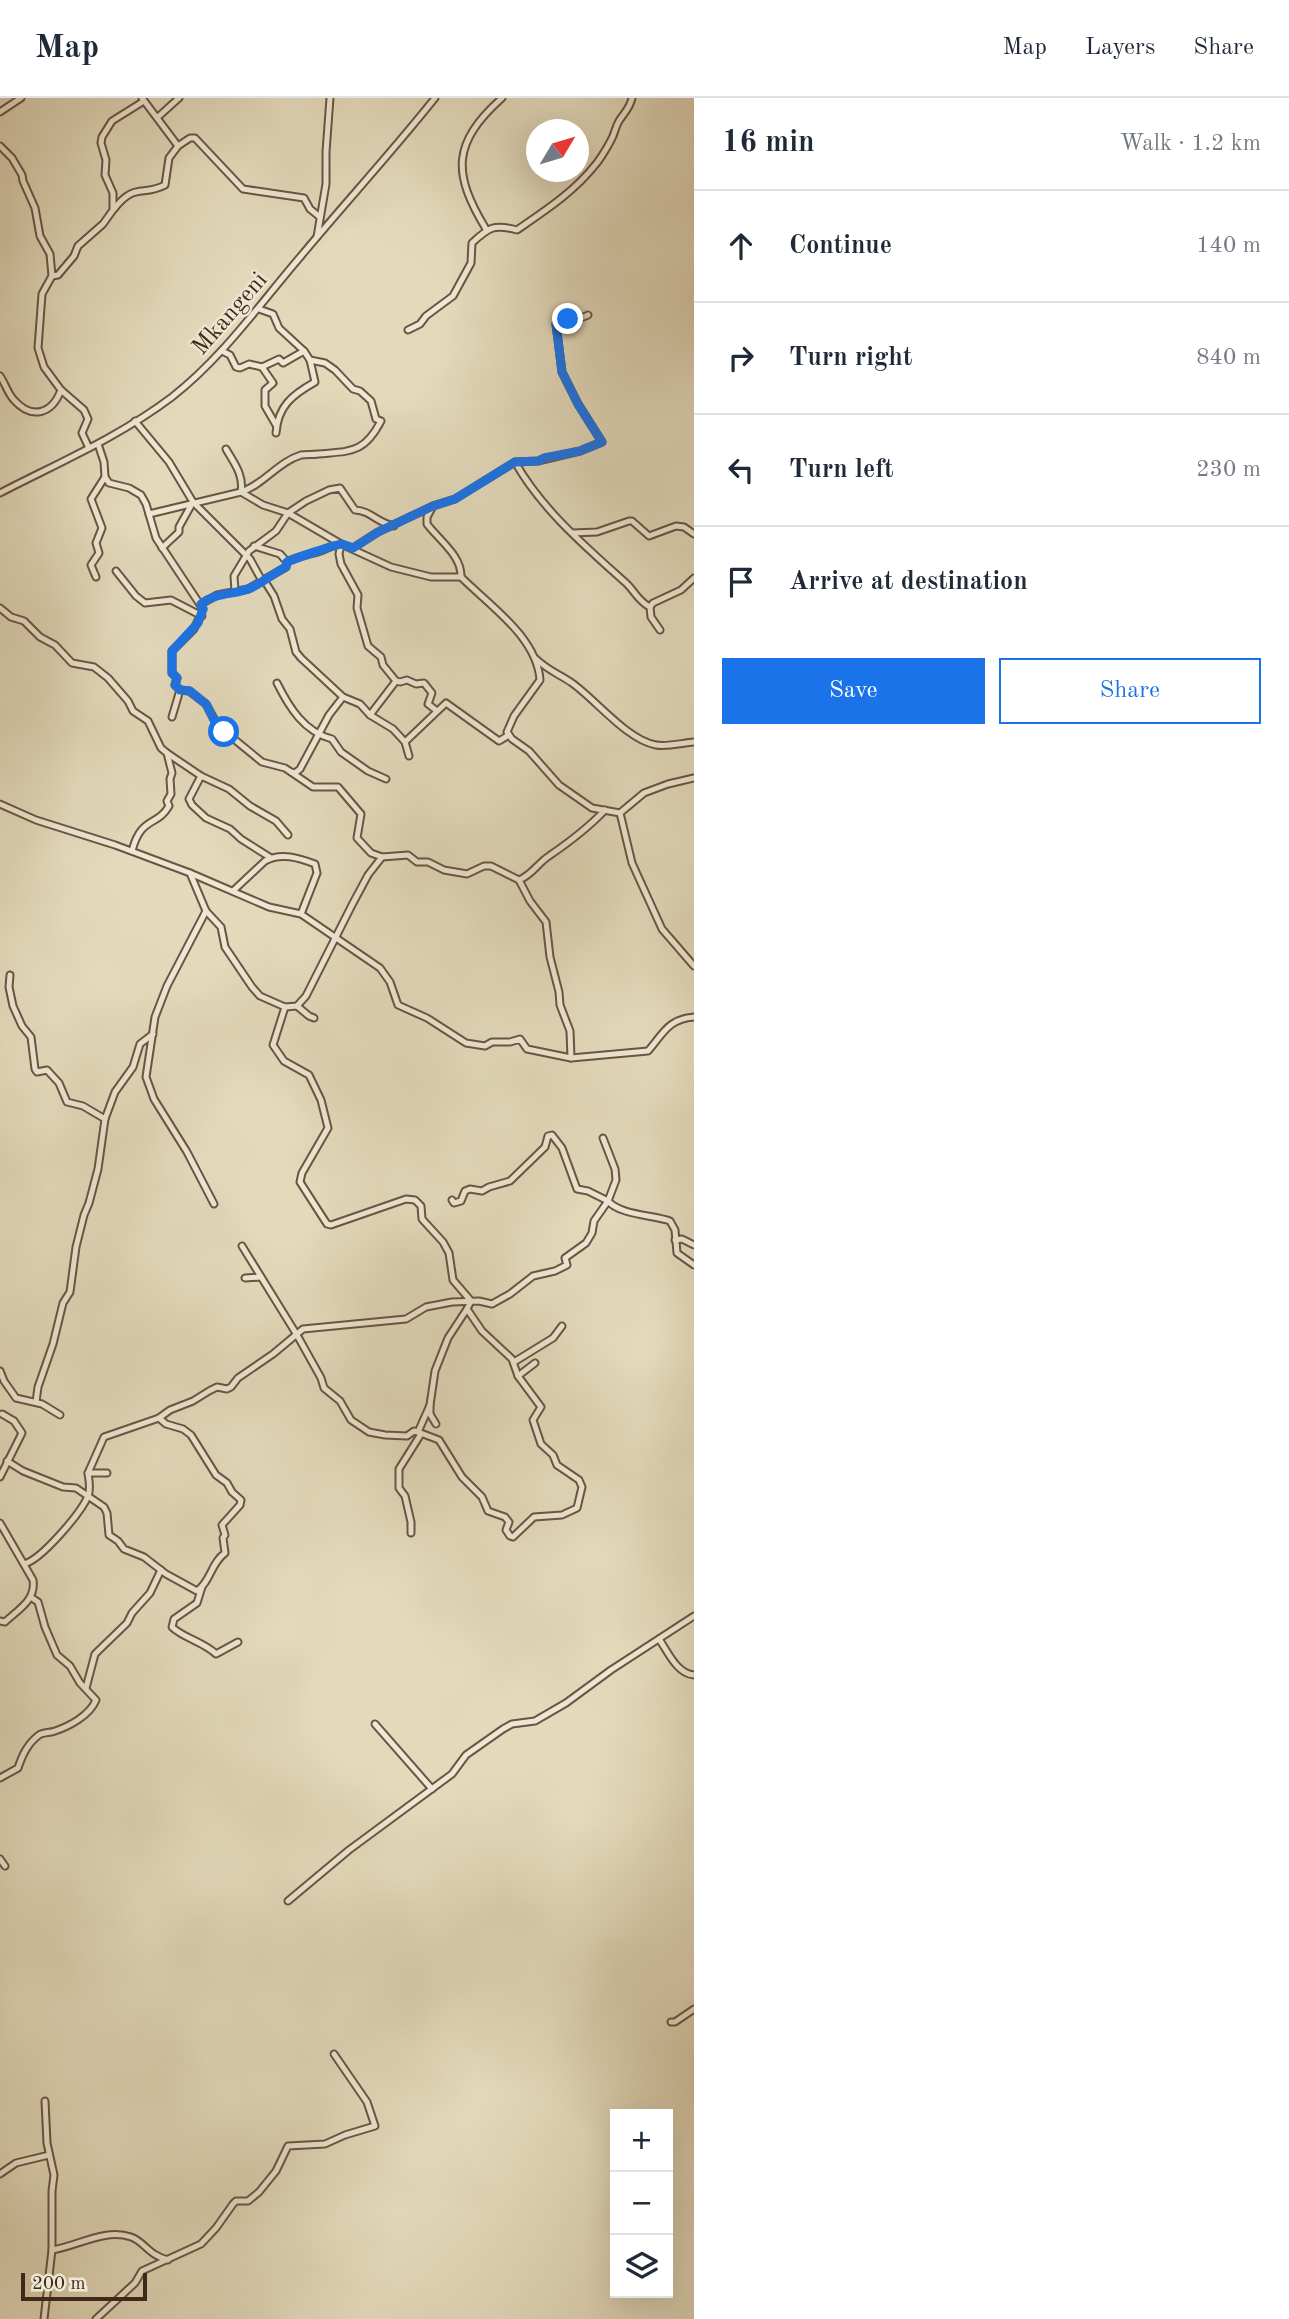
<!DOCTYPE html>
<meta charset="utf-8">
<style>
:root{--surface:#fff;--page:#f6f6f7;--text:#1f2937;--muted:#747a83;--line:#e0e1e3;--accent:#1a73e8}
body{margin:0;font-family:"Old Standard TT",serif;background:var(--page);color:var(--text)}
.controls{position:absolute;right:21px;bottom:21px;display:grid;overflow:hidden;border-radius:0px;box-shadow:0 7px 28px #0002}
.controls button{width:63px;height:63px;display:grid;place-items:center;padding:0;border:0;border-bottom:2px solid var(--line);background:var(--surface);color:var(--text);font:35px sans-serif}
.compass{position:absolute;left:526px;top:21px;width:63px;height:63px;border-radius:50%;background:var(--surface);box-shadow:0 7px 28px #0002;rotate:52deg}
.scale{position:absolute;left:21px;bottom:18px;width:126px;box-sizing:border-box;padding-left:7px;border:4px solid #412819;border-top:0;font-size:19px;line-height:24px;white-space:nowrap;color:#412819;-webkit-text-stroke:5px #ede7d3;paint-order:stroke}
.stop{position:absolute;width:21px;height:21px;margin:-16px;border:5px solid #1a73e8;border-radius:50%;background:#fff}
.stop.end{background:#1a73e8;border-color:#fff;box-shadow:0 2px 7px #0008}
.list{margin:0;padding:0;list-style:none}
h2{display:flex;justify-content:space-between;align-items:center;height:91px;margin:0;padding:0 28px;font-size:30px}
h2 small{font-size:23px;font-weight:400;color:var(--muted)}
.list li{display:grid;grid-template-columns:46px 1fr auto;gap:21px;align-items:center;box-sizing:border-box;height:112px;padding:0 28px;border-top:2px solid var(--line)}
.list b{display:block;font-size:26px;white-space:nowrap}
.list em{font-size:23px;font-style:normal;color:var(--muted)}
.actions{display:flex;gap:14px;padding:21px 28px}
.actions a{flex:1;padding:16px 0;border:2px solid var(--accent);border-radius:0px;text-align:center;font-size:24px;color:var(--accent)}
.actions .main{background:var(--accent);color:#fff}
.icon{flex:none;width:38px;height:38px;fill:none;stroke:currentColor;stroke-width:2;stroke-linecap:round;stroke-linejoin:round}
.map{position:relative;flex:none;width:694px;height:2221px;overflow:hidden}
header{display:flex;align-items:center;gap:42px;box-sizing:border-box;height:98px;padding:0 35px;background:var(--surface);border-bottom:2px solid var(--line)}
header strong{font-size:33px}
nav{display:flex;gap:38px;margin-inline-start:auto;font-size:24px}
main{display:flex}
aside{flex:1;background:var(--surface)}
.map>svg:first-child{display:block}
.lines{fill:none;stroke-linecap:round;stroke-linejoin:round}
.minor-casing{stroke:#6a5442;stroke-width:9}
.minor{stroke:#ede7d3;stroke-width:5}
.route{stroke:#1a73e8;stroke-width:9}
.labels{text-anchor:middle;stroke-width:5;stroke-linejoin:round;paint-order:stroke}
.street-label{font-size:24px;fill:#412819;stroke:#ede7d3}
</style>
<header>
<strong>Map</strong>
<nav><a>Map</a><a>Layers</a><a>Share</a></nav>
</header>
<main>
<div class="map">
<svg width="694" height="2221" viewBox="0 0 694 2221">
<rect width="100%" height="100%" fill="#e3dabc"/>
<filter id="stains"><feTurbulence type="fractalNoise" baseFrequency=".00286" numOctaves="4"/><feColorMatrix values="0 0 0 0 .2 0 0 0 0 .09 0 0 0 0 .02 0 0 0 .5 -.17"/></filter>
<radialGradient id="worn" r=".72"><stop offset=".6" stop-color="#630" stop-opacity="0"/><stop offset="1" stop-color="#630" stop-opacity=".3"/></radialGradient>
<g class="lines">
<defs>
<g id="minor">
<polyline points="142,0 178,48 190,40 195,40 243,91 304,100 310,111 320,119"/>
<polyline points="0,14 21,0"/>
<polyline points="158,19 179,0"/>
<polyline points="0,48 12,60 22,77 23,83 35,110 40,138 50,156 52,178 42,196 38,250 44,269 61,292 84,312 88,321 82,335 89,350"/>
<path d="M114 111C135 84 142 99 165 87L169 60 178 48"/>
<path d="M486 131C452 75 452 45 502 0"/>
<polyline points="317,139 326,86 326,54 330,0"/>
<polyline points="52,178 58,177 74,158 78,148 103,126 113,112 113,95 105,77 106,62 101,45 102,39 112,23 144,3"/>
<path d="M408 232 420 226 426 218 453 198 471 165 472 145C489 129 494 126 517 132 546 112 574 94 596 66 601 60 610 45 613 38 615 33 616 28 619 23 624 15 630 10 632 0"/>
<polyline points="222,253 230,257 236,269 240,270 249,266 262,269 279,261 283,265 304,253"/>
<polyline points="262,269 273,285 265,292 265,308 276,327"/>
<path d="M0 278C5 285 8 296 14 302 32 322 52 316 61 292"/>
<polyline points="135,323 169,364 193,404 250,461 262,483"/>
<path d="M276 335C278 308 292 297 315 284L310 262"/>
<polyline points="98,346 104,364 105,379 109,385 129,390 141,397 146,406 156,440 203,511 194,531 172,553 172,575 177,580 175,587 180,592 172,619"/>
<path d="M226 351C234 365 244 377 241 394 263 387 278 364 301 357 306 356 313 357 318 356 350 353 364 356 381 323L376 321 371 303 360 293 353 291 335 272 325 265 310 262 304 253 279 230 273 216 259 211"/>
<path d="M515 364C542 412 586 449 627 486 635 494 639 504 650 509"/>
<path d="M0 395C58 365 119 339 172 299 223 259 259 207 301 158 345 105 392 54 435 0"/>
<path d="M433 408 427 419V426C439 442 462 458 461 479"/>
<path d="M149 416 241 394 263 407 288 415 341 446 391 469 431 479H461C489 507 537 539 540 582L514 618 507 634 512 641 529 653 559 687 592 710 620 715 644 695 668 686 694 680"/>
<polyline points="572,435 597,434 629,423 632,423 649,438 676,428 684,429 694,436"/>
<path d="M254 448 280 456 287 464C296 459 304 458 314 455 324 453 331 447 341 446L339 456 341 466 358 497 357 510 368 548 381 559 383 567 396 583"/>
<polyline points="162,450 179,434 179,429 193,404"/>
<path d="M353 450 378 434 433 408 455 401 515 364 538 363 580 353 602 344 578 306 562 274 556 226C566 219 578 223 588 217"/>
<polyline points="116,473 136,498 145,505 171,502 202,518"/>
<polyline points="96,479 91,467 99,455 96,445 102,430 91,401 105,379"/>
<polyline points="264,482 274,498 282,521 290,531 296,554 301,560 343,599 360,606 370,617 393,631 405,644 409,658"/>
<path d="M235 493 234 478 249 453 276 433 288 415 306 403 329 392 340 390 355 412C372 413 375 424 394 428"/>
<polyline points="201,506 217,497 248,491 286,469 287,464"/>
<path d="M0 510 11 519 24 523 40 539 55 547 72 565 94 569 108 580 128 603 133 613 148 623 161 650 167 655 172 675 170 681 171 696 167 703 169 708C157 729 141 718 132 753"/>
<polyline points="660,532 651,519 650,509 653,505 681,492 694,480"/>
<path d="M536 561C549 573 559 576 572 585 595 601 627 642 656 647 667 649 682 645 694 644"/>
<path d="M277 585C289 609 304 634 332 641L341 654 368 673 386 681"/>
<path d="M180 592 189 593 206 606 218 628 262 664 285 670 313 689H338L361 716 357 740 371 755 382 759 408 757 417 764H428L444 772 467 776 484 768H491L519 782C532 777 538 765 549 758 568 745 589 729 605 712"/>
<polyline points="370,617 396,583 400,584 407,582 416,586 424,585 432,595 428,606 437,613"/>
<polyline points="405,644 446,605 499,643 509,637"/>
<polyline points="167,655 201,678 229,691 250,708 276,723 288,737"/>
<polyline points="291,674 295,675 300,671 329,617 343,599"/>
<polyline points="201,678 189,701 192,707 206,720 230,731 241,741 271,760"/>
<path d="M0 706 36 722 115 747 190 775 269 809 301 816 380 870 390 884 398 907 427 920 466 945 485 948 492 944H510L520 941 527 951 571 960 648 953C663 936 668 921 694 919"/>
<polyline points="620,715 632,765 662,831 694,868"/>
<polyline points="190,775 206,813 221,829 225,849 252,889 260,898 285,909 273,947 284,963 309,977 321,1002 328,1030 302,1075 300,1084 327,1126 331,1127 406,1101 415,1102 421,1108 422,1121 443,1144 449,1155 453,1182 471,1203 467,1211 482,1233 512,1261 518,1278 541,1309 533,1322 541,1346 553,1357 557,1367 579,1382 582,1389 577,1410 562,1417 534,1419 513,1439 510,1438 506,1432 509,1424 505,1419 488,1413 482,1399 462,1379 439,1342 418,1334 430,1307"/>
<polyline points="519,782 530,803 546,824 550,859 559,894 560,907 570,933 571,960"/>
<path d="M233 793 265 763C281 754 299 760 315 766L317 775 301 816"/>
<polyline points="206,813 167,888 155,919 146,979 154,1001 187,1054 214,1106"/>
<polyline points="10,877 9,889 13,908 22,928 31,939 35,971 37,974 47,972 59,985 67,1004 83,1008 105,1021"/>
<polyline points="297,908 309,918 314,920"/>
<polyline points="285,909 297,908 306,898 353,805 368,777 382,759"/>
<path d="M603 1040 615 1071 616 1082 608 1103C620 1117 653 1117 670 1123L675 1132 677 1155 694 1167"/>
<polyline points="675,1142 682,1141 694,1147"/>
<polyline points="242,1148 297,1237 321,1280 324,1290 340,1303 351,1322 369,1334 385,1337 407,1338 414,1333 418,1334"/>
<polyline points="245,1180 261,1179"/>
<polyline points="514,1264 553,1240 562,1228"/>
<polyline points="0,1273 4,1283 16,1300 42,1306 60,1317"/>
<polyline points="518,1278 535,1265"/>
<polyline points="36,1304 38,1289 53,1246 63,1205 70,1194 76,1149 84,1117 89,1105 98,1071 105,1021 115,994 133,969 140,946 153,936"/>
<polyline points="436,1326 430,1316 430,1307 435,1273 448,1240 467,1211"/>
<path d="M7 1363 23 1373 63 1389 76 1390 104 1409 107 1415 109 1437 118 1443 124 1451 144 1459 166 1476 197 1493C211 1483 211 1465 225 1455L223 1440 225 1437 222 1427 240 1407 241 1402 232 1394 227 1385 216 1377 191 1337 183 1331 166 1326 159 1320"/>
<polyline points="88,1375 104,1339 159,1320 170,1312 193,1303 209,1293 217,1289 227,1291 231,1289 238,1280 273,1256 303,1231 406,1221 426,1209 452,1204 479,1203 492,1206 510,1196 533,1178 555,1173 567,1167 565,1160 586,1145 592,1135 594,1123 608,1103 588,1093 577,1091 562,1050 552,1037 548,1038 545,1049 510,1083 489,1089 482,1093 470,1091 465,1093 461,1103 454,1105 452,1102"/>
<polyline points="0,1379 22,1335 14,1323 2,1316"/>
<path d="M0 1425 33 1482C36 1502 19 1511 5 1524L0 1523"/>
<polyline points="411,1435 411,1424 405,1398 399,1390 399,1371 421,1336"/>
<path d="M24 1466C41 1462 81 1415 88 1398 91 1391 89 1382 88 1375H107"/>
<path d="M202 1489 197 1505 174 1521 172 1529C183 1540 204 1544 216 1556L238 1544"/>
<path d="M659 1541C668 1554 677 1576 694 1577"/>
<polyline points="86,1590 95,1556 127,1525 132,1515 150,1495 161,1472"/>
<polyline points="375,1626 432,1691"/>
<path d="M0 1680 18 1670C22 1658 27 1646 39 1637 43 1634 50 1635 55 1633 70 1628 90 1617 96 1602L80 1585 70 1568 57 1557 45 1529 38 1504 32 1500"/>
<polyline points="0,1761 5,1768"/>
<polyline points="288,1803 349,1752 452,1676 466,1657 503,1631 512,1626 535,1623 566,1605 611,1572 694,1518"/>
<polyline points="671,1924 675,1924 694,1911"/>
<path d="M45 2003 47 2045 54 2077 52 2093V2152C78 2148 105 2130 131 2139 145 2144 148 2157 168 2162"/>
<polyline points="0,2076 16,2065 49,2057"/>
<polyline points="44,2221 52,2152"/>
<polyline points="96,2221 135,2185 142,2173 201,2146 216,2130 233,2106 236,2103 248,2103 259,2094 276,2073 288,2048 325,2046 345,2037 375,2028 367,2004 334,1956"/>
</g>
</defs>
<use href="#minor" class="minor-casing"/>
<use href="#minor" class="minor"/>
</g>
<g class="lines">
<path class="route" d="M224 634 215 624 206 606 190 593 180 592 175 587 177 580 172 575V553L198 525 203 511 201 506C216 494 234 497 251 490 263 484 274 475 286 469L287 464C293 461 337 446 342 446 346 447 349 449 353 450L378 434 433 408 455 401 515 364 538 363 544 360 580 353 602 344 578 306 562 274 556 226 568 221"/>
</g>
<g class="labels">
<g class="street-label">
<text transform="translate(229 215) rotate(-49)" y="8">Mkangeni</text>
</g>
</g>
<rect width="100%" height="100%" filter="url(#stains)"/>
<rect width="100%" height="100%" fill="url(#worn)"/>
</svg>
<div class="controls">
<button>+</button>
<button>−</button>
<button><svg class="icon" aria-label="layers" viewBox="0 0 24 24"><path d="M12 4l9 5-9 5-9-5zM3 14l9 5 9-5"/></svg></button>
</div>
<svg class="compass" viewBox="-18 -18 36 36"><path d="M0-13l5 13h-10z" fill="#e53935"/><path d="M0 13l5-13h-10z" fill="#747a83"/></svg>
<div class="scale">200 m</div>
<div class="stop" style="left:224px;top:634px"></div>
<div class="stop end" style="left:568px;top:221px"></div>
</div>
<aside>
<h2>16 min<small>Walk · 1.2 km</small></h2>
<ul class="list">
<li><svg class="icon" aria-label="ahead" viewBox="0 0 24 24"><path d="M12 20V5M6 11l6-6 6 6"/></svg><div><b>Continue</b></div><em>140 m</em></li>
<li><svg class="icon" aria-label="right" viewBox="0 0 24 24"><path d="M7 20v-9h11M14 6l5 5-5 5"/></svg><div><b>Turn right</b></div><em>840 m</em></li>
<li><svg class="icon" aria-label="left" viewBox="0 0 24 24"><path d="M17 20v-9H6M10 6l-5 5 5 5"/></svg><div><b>Turn left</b></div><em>230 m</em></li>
<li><svg class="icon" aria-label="arrive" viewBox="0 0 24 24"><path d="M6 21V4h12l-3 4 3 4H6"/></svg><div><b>Arrive at destination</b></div></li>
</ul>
<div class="actions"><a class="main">Save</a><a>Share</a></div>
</aside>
</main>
